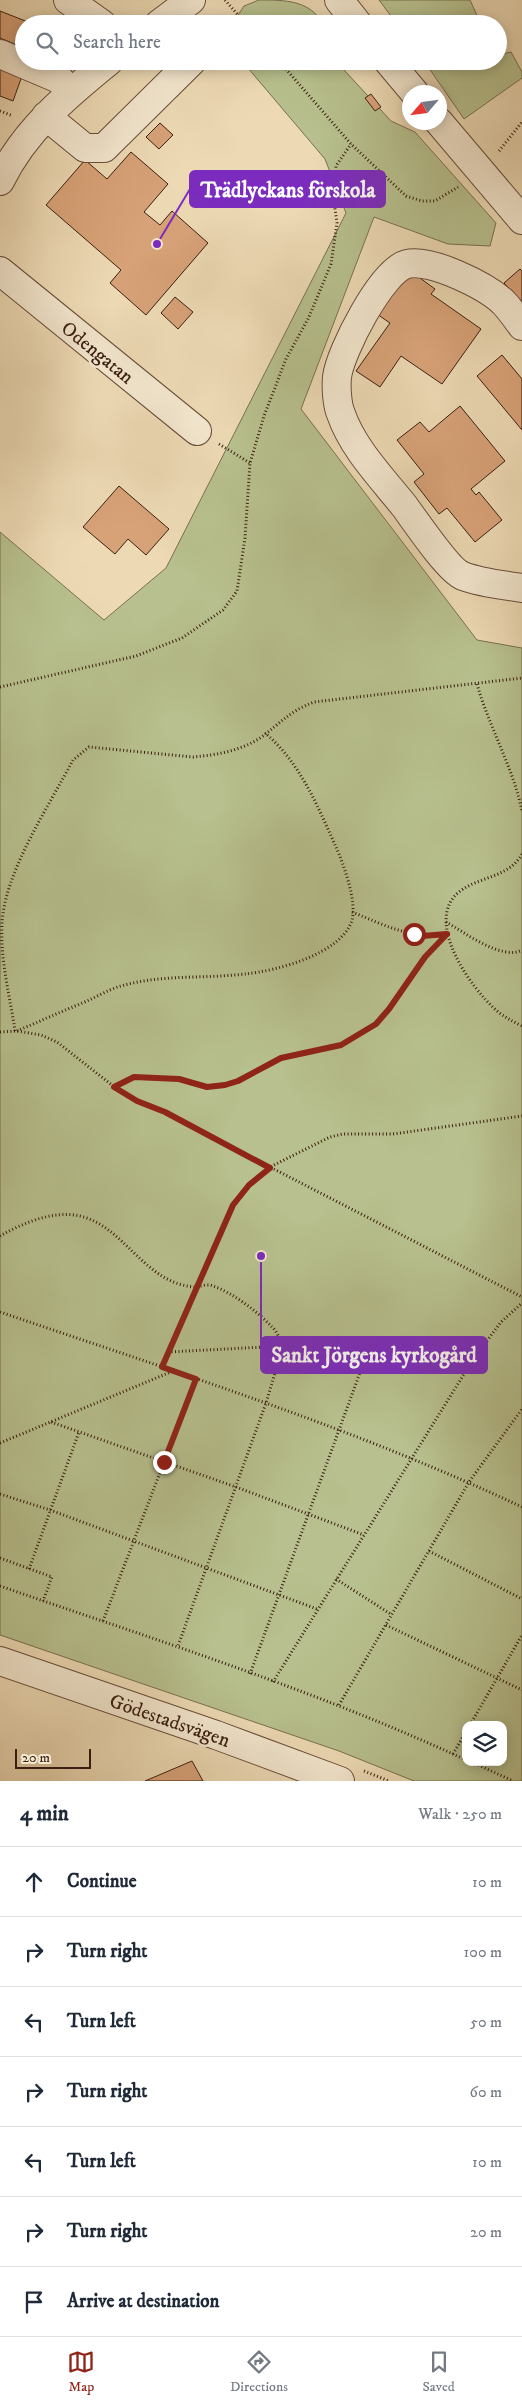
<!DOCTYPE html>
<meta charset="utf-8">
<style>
:root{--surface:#fff;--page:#f2f2f3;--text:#1f2937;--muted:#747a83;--line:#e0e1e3;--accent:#8f2418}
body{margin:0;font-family:"IM FELL DW Pica",serif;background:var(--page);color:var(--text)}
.controls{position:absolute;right:15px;bottom:15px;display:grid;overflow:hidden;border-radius:10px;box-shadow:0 2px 12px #0003}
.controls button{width:45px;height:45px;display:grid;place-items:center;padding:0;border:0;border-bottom:1px solid var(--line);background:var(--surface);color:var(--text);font:25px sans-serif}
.compass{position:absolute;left:402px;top:85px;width:45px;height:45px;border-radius:50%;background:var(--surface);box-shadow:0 2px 12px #0003;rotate:242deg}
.scale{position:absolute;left:15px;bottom:12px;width:76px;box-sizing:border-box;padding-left:5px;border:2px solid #3b1f11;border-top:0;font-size:14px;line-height:18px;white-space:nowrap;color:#3b1f11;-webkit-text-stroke:4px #f3e7cf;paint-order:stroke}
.stop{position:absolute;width:15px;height:15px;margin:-11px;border:4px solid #8f2418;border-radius:50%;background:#fff}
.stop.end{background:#8f2418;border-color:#fff;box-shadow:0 1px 5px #0008}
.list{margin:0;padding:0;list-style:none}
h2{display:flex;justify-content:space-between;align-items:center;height:65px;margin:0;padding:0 20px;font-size:21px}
h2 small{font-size:16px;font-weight:400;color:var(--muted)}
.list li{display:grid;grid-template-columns:32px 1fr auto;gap:15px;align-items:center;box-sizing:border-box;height:70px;padding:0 20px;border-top:1px solid var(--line)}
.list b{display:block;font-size:19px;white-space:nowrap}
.list em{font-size:16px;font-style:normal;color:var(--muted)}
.icon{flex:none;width:28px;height:28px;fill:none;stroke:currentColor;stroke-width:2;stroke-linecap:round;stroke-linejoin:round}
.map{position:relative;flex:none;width:522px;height:1781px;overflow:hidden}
.search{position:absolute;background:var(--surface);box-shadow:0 2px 12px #0003;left:15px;right:15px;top:15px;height:55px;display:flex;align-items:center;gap:12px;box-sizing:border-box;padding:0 18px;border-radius:28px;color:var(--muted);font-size:19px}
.sheet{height:555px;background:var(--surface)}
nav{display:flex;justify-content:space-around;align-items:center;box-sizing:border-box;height:70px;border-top:1px solid var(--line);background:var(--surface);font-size:14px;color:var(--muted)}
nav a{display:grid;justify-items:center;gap:2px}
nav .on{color:var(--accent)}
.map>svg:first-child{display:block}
.green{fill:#b7c08e;stroke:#797050;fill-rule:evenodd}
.building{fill:#d8a278;stroke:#3b1f11}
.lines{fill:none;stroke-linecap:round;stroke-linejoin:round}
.minor-casing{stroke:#684e3a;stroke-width:30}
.path{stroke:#3b1f11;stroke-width:3;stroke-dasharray:1 2.5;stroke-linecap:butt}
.minor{stroke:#f3e7cf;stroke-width:28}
.route{stroke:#8f2418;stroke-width:6}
.labels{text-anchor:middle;stroke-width:5;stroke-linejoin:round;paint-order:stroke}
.street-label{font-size:20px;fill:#3b1f11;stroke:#f3e7cf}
.leader{fill:none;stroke:#7b2cbf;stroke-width:2}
.callout-dot{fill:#7b2cbf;stroke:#f3e7cf;stroke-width:2}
.callout{fill:#7b2cbf;stroke:#7b2cbf;stroke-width:2}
.callout-label{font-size:21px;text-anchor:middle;font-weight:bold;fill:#fff}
</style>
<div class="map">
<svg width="522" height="1781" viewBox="0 0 522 1781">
<rect width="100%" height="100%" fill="#eddab5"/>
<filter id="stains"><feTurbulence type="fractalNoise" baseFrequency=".004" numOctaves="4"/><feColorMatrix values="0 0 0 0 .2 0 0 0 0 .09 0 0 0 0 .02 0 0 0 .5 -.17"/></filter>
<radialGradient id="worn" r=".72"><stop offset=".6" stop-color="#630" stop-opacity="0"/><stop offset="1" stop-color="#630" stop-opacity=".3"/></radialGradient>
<g class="green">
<path d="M259 0C285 0 310 0 323 24H232L244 6Z"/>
<polygon points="379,0 470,0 481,24 397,24"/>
<polygon points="511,52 522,72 522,78 464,119 424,61 498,61 498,55"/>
<path d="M242 61H340L345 71 391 121 415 132 496 223 490 246 448 244 374 217 301 409 477 640 522 648V1781H414L339 1751 0 1635V532L104 620 166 568 346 213 325 159ZM466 1725H503V1762H466Z"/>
</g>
<g class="building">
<polygon points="0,11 33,24 24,24 24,48 0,38"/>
<polygon points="0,68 22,76 13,101 0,96"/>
<polygon points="371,94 381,107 375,111 365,98"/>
<polygon points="160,123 173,135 159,149 146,137"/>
<polygon points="131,152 168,184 144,212 160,225 172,211 208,243 146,315 110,283 121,270 46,205 85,160 107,179"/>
<polygon points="405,267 435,289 431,294 481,329 442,384 401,356 380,387 356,371 390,323 374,312"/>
<polygon points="520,269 522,271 522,304 504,283"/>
<polygon points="175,297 193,312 178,329 161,313"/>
<polygon points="502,355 522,379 522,430 477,376"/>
<polygon points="460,406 505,461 471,489 476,495 479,492 502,520 475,542 447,508 439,514 414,482 424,474 397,440 420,422 429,432"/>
<polygon points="119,486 169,529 146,555 128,539 115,554 83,527"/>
<polygon points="192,1761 203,1781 145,1781"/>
</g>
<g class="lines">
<defs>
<g id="minor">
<polyline points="68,0 102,24"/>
<polyline points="339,0 358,24"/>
<polyline points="159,24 191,0"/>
<polyline points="0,54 59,79 71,92"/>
<polyline points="388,61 414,92"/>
<polyline points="46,116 85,148 104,148 192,61"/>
<polyline points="439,122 522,220"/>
<path d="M0 181C24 131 67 95 109 61"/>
<polyline points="0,271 197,431"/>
<path d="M522 326C516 318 510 309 503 302 486 286 430 258 407 264 382 270 340 352 337 377 336 387 337 405 341 414 353 449 383 479 405 507 416 522 449 571 463 576 481 583 503 585 522 588"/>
<polyline points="0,1661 216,1735 340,1781"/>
</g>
</defs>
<use href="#minor" class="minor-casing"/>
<g class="path">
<polyline points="225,0 246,24"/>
<polyline points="279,61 351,144 406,196 422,201 435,201 458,187"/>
<polyline points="0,111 13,116"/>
<polyline points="499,151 522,122"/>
<polyline points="219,444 250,463"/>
<path d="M477 684C489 727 513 767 522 811"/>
<polyline points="0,687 136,656 182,638 223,610 237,591 245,538 250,463 264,416 286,359 309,317 331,264 337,223 333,195 336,166 351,144"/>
<path d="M522 854C509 878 479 876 459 892 423 921 471 988 496 1010 504 1017 512 1021 522 1026"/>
<path d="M352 912C387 926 407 938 446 934"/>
<path d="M446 922C464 932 502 961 522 950"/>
<path d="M15 1031C10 996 0 960 2 924 4 873 49 806 73 760L89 747 193 757C216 755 240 751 260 738 281 723 288 712 314 702L522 678"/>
<path d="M17 1031C40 1021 63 1011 87 1001 98 996 110 989 121 986 162 974 204 979 245 974 276 971 342 954 352 920 357 902 344 865 336 847 318 807 300 762 265 733"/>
<polyline points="0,1032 17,1031 41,1035 57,1042 117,1089 137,1101 165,1112 270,1167 330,1137 343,1134 393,1134 522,1116"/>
<polyline points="114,1087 134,1077 179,1079 207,1087 225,1085 238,1081 281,1058 341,1045 376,1024 389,1009 425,957 447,934"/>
<path d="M0 1236C23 1223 53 1210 80 1216 114 1224 133 1258 162 1276 171 1282 183 1286 194 1287 200 1287 207 1283 213 1286 233 1293 257 1311 272 1327 277 1331 280 1340 283 1346L266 1403 178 1646"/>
<path d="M0 1312C176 1372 354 1428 522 1507"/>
<polyline points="168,1352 283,1346 366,1356 474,1358"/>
<polyline points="162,1367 233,1205 249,1185 270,1167 522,1297"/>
<polyline points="51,1422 236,1487 364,1535"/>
<polyline points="0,1443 173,1371"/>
<polyline points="0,1494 50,1510 317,1609"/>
<polyline points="429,1551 522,1599"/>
<polyline points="0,1558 52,1577 43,1601"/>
<polyline points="29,1569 79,1432"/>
<polyline points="336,1579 392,1615"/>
<path d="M0 1586C156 1640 315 1690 466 1760"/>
<polyline points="103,1621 196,1379"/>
<polyline points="386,1625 522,1690"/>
<polyline points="250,1674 366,1356"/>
<polyline points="273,1682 474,1358 501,1322 522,1303"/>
<polyline points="339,1705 469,1482 522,1409"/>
<polyline points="470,1725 522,1635"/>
<polyline points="453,1754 466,1732"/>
<polyline points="472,1762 513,1781"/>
<polyline points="364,1771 389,1781"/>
</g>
<use href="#minor" class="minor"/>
</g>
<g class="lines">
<polyline class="route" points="164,1462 196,1379 162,1367 233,1205 249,1185 270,1168 165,1112 137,1101 114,1087 134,1077 179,1079 207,1087 225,1085 238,1081 281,1058 341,1045 376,1024 389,1009 425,957 447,934 422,936 414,934"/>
</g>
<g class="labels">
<g class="street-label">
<text transform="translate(98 352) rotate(39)" y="7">Odengatan</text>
<text transform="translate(170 1720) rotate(19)" y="7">Gödestadsvägen</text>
</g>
</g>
<path class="leader" d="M157 244L190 189M261 1256L261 1355"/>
<g class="callout-dot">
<circle cx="157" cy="244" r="5"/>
<circle cx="261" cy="1256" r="5"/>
</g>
<g class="callout">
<rect x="190" y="171" width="195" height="36" rx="5"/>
<rect x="261" y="1337" width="226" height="36" rx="5"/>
</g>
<g class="callout-label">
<text x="288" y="197">Trädlyckans förskola</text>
<text x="374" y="1362">Sankt Jörgens kyrkogård</text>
</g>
<rect width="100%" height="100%" filter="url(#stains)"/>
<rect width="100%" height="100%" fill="url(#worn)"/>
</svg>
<div class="controls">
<button><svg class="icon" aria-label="layers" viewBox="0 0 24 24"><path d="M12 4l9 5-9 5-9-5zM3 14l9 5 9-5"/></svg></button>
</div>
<svg class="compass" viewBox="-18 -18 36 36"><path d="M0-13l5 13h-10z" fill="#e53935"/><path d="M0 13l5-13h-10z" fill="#747a83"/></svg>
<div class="scale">20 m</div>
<div class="stop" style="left:414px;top:934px"></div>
<div class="stop end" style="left:164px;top:1462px"></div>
<div class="search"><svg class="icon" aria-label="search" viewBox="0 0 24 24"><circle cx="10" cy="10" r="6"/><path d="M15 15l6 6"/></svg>Search here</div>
</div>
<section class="sheet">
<h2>4 min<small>Walk · 250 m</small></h2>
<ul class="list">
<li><svg class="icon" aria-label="ahead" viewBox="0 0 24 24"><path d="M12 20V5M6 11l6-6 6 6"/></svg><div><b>Continue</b></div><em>10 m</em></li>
<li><svg class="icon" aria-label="right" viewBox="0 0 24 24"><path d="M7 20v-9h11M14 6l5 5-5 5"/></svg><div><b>Turn right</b></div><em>100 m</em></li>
<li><svg class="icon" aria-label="left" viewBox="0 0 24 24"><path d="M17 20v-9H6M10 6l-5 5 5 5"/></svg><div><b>Turn left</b></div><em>50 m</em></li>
<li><svg class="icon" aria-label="right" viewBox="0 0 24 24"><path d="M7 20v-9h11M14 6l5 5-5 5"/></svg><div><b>Turn right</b></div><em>60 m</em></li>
<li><svg class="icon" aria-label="left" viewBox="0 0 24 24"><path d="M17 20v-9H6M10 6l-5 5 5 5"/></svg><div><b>Turn left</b></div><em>10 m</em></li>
<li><svg class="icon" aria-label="right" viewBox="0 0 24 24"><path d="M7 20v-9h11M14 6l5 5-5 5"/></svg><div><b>Turn right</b></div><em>20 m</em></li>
<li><svg class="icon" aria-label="arrive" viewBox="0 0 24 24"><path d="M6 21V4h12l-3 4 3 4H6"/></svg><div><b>Arrive at destination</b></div></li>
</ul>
</section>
<nav>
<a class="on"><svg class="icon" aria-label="map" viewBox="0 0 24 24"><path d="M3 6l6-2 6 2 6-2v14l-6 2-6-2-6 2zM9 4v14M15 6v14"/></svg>Map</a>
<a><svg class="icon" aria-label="directions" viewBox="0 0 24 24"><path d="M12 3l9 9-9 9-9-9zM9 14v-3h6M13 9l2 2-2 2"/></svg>Directions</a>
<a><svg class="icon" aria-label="saved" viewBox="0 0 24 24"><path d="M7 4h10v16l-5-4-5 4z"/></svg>Saved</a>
</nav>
